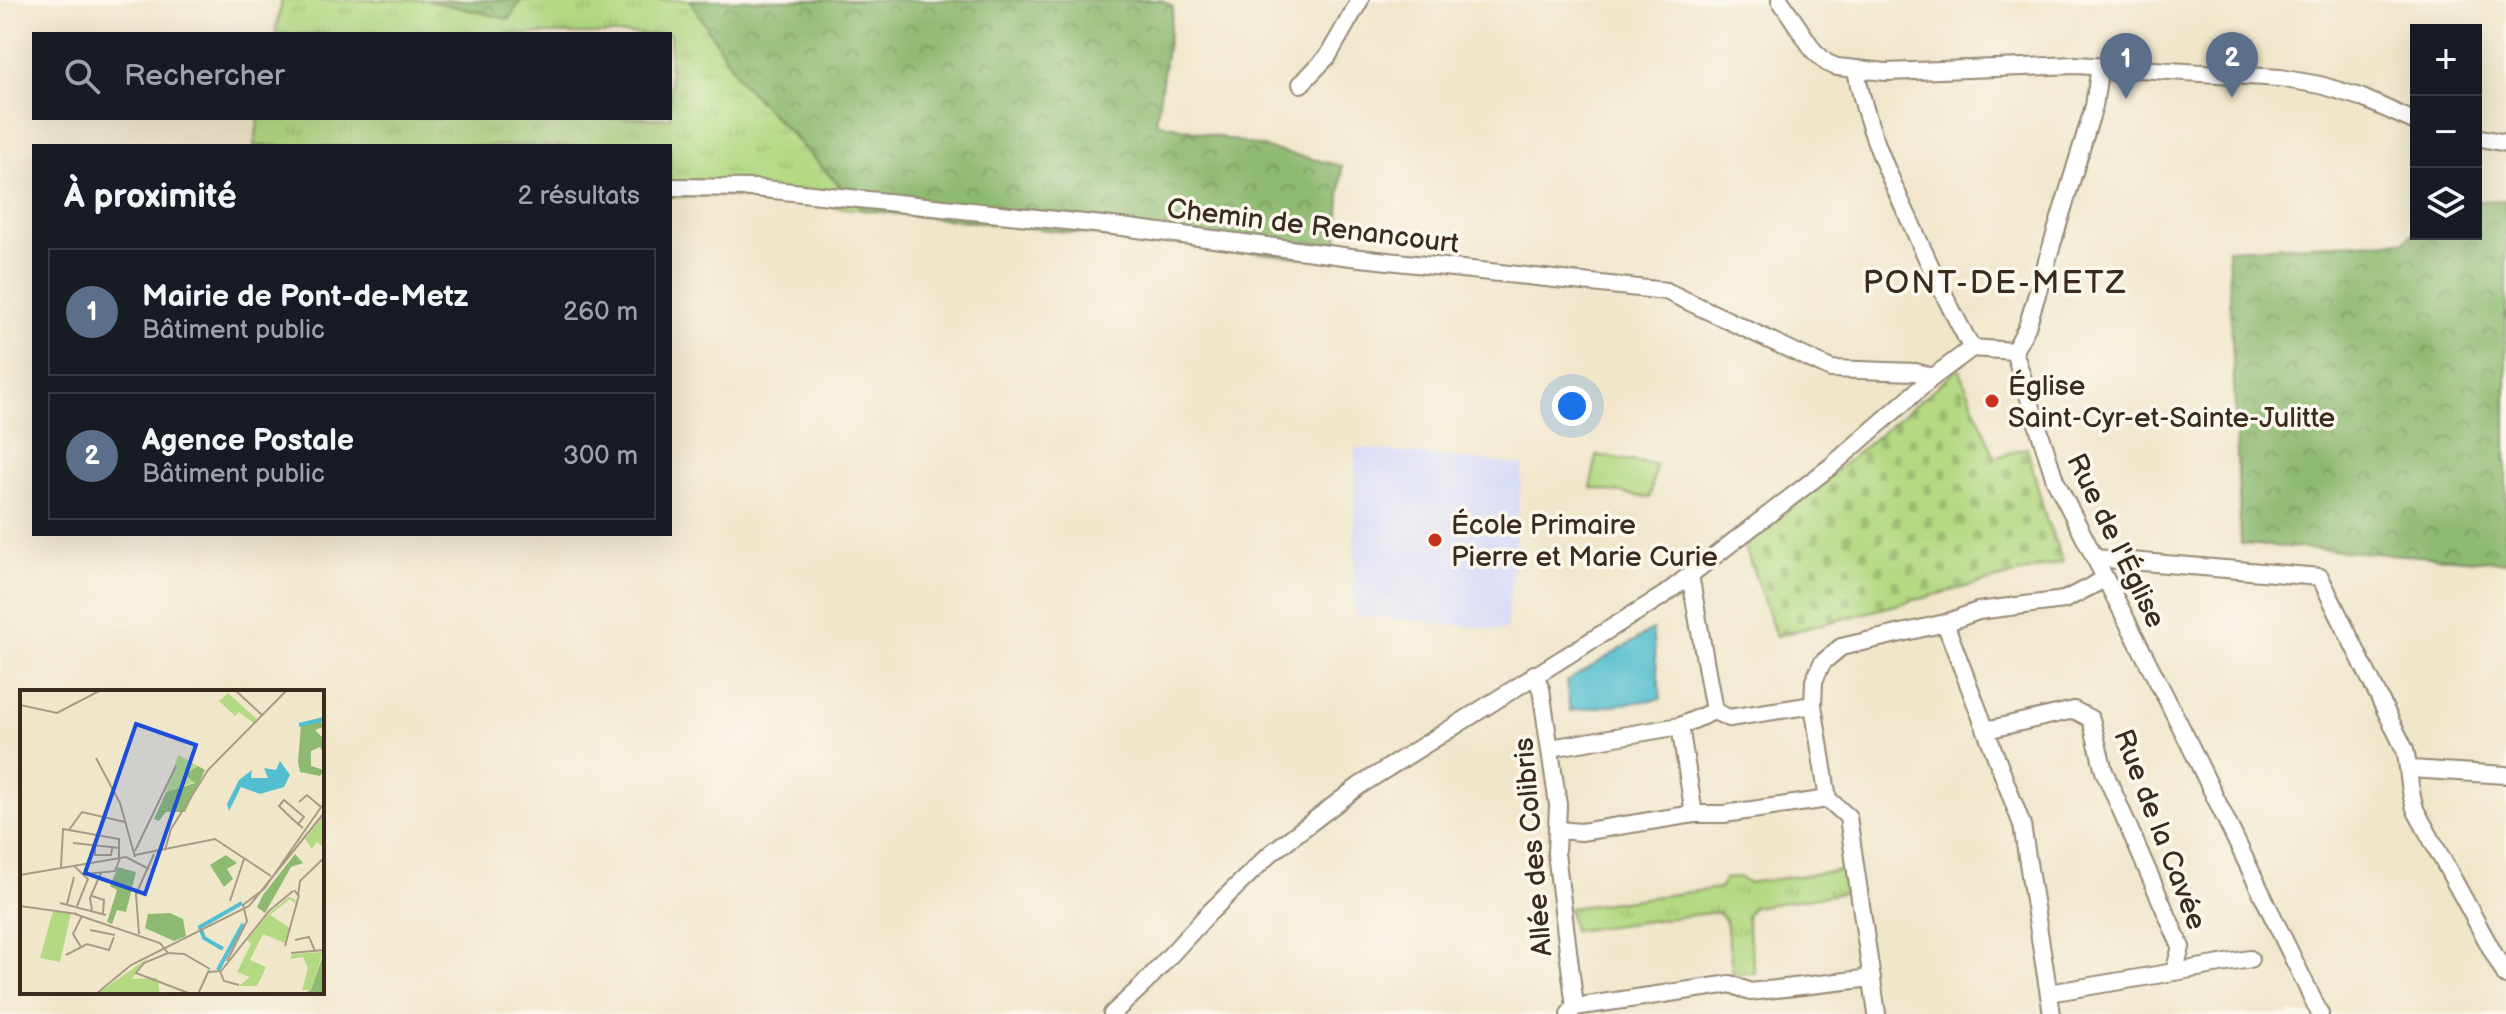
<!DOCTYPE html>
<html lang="fr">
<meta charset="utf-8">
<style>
:root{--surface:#171b24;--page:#20242c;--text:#f1f3f6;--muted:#9ea1a6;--line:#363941;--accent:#2563eb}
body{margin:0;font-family:"Balsamiq Sans",sans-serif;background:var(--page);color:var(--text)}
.controls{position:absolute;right:24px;top:24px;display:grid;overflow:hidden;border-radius:0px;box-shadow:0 8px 32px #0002}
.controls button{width:72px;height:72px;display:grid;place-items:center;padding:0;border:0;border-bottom:2px solid var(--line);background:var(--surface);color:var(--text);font:40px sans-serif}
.you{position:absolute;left:1572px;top:406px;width:28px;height:28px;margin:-20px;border:6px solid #fff;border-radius:50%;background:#1a73e8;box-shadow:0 0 0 12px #1a73e833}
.badge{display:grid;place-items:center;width:52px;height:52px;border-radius:50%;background:var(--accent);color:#fff;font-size:26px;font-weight:700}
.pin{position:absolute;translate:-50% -66px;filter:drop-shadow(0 2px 4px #0008)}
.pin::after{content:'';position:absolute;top:42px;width:28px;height:24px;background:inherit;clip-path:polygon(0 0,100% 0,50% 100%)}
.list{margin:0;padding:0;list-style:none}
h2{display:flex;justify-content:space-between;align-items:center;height:104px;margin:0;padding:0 32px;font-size:34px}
h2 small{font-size:26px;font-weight:400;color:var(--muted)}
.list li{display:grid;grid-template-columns:52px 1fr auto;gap:24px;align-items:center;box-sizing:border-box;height:128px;margin:0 16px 16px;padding:0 16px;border:2px solid var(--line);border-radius:0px}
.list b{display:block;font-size:30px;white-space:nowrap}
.list p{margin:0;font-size:26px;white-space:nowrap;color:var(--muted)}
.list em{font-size:26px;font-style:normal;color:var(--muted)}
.icon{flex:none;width:44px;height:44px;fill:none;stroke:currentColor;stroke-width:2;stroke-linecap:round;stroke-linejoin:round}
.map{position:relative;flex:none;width:2506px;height:1014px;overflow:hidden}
.search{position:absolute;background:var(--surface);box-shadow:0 8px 32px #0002;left:32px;top:32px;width:640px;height:88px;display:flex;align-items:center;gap:20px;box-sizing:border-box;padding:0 28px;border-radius:0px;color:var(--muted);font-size:30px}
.panel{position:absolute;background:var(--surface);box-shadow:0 8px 32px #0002;left:32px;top:144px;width:640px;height:392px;border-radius:0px}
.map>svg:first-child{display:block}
.built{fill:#d4d8f9}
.grass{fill:url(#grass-tufts);stroke:#778250;stroke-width:2}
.forest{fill:url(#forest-crowns);stroke:#647248;stroke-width:2}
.cemetery{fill:url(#cemetery-stones);stroke:#778250;stroke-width:2}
.garden{fill:#b3d983;stroke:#778250;stroke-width:2}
.water{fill:#53becf;stroke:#477476;stroke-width:2}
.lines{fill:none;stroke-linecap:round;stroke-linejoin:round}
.street-casing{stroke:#968874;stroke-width:20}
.street{stroke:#fff;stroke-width:16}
.poi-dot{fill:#c8321e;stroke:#fbf7ec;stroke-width:3}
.labels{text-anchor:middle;stroke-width:7;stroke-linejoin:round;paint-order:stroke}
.street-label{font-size:28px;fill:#3b2a1e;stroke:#fbf7ec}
.poi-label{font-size:28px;fill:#3b2a1e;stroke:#fbf7ec;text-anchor:start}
.quarter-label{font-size:32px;letter-spacing:2px;fill:#3b2a1e;stroke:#fbf7ec}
.inset-river{fill:none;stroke:#53becf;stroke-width:4}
.inset-road{fill:none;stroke:#a89b85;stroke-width:2}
.view{fill:#1d4ed8;fill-opacity:0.15;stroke:#1d4ed8;stroke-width:4}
.inset-edge{fill:none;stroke:#3b2a1e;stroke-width:4}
</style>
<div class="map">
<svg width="2506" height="1014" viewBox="0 0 2506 1014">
<defs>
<pattern id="grass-tufts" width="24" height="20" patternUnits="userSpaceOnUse" patternTransform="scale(2)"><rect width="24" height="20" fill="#b3d983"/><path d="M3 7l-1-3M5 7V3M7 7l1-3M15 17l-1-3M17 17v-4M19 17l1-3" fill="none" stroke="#9bba71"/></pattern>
<pattern id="forest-crowns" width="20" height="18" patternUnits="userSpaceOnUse" patternTransform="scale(2)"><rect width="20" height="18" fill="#8eb971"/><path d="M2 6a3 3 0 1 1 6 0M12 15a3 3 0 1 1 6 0" fill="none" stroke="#75975c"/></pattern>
<pattern id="cemetery-stones" width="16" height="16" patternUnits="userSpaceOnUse" patternTransform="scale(2)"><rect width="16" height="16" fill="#b3d983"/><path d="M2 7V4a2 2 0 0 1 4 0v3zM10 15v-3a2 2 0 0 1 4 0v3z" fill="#9bba71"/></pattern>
</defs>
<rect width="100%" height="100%" fill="#fbf7ec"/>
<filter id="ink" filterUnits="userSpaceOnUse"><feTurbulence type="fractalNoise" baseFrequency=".0125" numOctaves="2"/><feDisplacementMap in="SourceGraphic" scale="16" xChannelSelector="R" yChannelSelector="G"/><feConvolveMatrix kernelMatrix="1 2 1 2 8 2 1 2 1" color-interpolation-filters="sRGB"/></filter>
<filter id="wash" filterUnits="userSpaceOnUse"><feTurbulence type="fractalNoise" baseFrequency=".006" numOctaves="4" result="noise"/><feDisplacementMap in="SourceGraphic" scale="32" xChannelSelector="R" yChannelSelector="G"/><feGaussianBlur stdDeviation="1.8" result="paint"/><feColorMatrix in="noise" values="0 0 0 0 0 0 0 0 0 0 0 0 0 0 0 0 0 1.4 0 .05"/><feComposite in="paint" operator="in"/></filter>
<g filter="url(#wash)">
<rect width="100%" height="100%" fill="#f0e6ca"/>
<polygon class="built" points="1355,448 1523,465 1506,630 1354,615"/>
<g class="grass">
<polygon points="282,0 426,0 509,19 521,0 690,0 741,82 863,210 719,195 670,197 670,146 254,146 259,118 670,118 670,34 275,34"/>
<polygon points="1843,870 1845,893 1753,907 1746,916 1755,973 1733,974 1726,921 1717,912 1573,931 1569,908 1720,888 1725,879 1739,877 1747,883"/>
</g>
<g class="forest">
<polygon points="426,0 521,0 509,19"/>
<polygon points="690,0 1161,0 1173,7 1156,122 1342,166 1336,261 863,210 741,82"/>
<polygon points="2506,200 2506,562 2241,544 2228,249 2404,241 2416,231 2416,234 2476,234 2476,201"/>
</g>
<polygon class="cemetery" points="1959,368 1995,458 2027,447 2046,519 2063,562 1776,636 1745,547"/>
<polygon class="garden" points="1596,455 1656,465 1650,498 1591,488"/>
<polygon class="water" points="1652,630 1661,699 1570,711 1566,682"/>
</g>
<g filter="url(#ink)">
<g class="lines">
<defs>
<g id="street">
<polyline points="1780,0 1814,51 1827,63 1837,67 1886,72 2076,65 2280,78 2320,85 2360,97 2416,122"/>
<polyline points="2100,66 2094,106 2027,327 2014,351 2055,480 2185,735 2320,1014"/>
<path d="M1856 70C1865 123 1887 172 1910 221 1929 264 1949 307 1972 348"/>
<polyline points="1301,84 1328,56 1360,0"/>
<polyline points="2476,137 2506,143"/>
<polyline points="670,187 755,188 1122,227 1351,257 1666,291 1831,369 1915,372 1933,377"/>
<path d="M2095 558 2320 577 2405 750C2410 771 2408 791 2416 811L2506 976"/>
<polyline points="1690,575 1714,711"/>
<polyline points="1945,623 2022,825 2052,1014"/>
<polyline points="1534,674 1541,689 1558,805 1556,853 1575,1007 1569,1014"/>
<polyline points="1680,726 1694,814"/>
<polyline points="1986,730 2074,710 2091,719 2104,771 2181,947 2174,972 2049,993"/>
<polyline points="1551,748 1680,726 1714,711 1729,718 1813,705"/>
<polyline points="2410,769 2506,775"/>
<polyline points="1558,830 1581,832 1694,814 1724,814 1828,799"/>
<polyline points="2174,972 2250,959"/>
<polyline points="1575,1007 1731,984 1750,992 1872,978"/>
<polyline points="1112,1014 1144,984 1208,914 1271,853 1359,786 1664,595 1830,467 1933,377 1972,348 2014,351"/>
<polyline points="1877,1014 1848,817 1828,799 1813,705 1814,681 1822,663 1841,647 1945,623 1978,611 2064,600 2105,579"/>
</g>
</defs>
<use href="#street" class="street-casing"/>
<use href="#street" class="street"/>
</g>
</g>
<g class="poi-dot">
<circle cx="1992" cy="401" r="8"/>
<circle cx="1435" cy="540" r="8"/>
</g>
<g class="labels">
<g class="street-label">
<text transform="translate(1313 225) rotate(7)" y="10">Chemin de Renancourt</text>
<text transform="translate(2117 540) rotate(64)" y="10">Rue de l'Église</text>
<text transform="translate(2161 829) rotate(69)" y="10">Rue de la Cavée</text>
<text transform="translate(1532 847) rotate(-95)" y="10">Allée des Colibris</text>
</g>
<g class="poi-label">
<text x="2008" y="395">Église<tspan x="2008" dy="32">Saint-Cyr-et-Sainte-Julitte</tspan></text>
<text x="1451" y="534">École Primaire<tspan x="1451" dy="32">Pierre et Marie Curie</tspan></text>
</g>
<g class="quarter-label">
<text x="1995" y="293">PONT-DE-METZ</text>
</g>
</g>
<g transform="translate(20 690)">
<rect width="304" height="304" fill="#f0e6ca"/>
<path d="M208 3 238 30 235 34 219 22 215 26 199 11ZM158 65 178 76 166 87 175 92 146 102ZM269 207 275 209 276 214 270 209 250 225 270 238 265 253 243 244 230 270 246 277 237 296H219L230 287 217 282 231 254 227 250 247 225ZM33 221 51 223 40 272 20 268ZM303 262 291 300H282L288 278 283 267 270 269 273 264ZM128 268 112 289 137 288 140 304H77Z" fill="#b3d983"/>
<path d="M300 30 303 37 295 40 304 49V64L300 57 291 61V76L304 80 300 86 280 82 278 72 281 35ZM178 76 185 80 165 122H146L139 131 134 129 146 102 175 93 165 85ZM275 164 283 173 271 177 245 223 237 217 243 205ZM206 165 217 173 207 179 213 189 204 197 190 175ZM98 177 116 182 106 222 97 220 92 234 87 232 97 200 90 196ZM150 223 163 229 166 246 154 251 125 238 128 224ZM304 262V304H282L291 300Z" fill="#8eb971"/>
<path d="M304 125V158L297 152 292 159 285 149Z" fill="#b3d983"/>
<path d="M260 71 270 85 264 97 240 104 221 97 209 121 207 114 219 90 232 80 231 88H248L244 78 256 80Z" fill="#53becf"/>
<path class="inset-river" d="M279 35 304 29M203 259 184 248 180 237 222 213M198 280 223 234"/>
<path class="inset-road" d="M215 0 242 25M0 15 37 23 81 0M76 68 100 113 115 167M279 112 287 105 301 117M278 134 284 127 264 110 259 116 266 123 278 134 283 138M49 140 62 122 105 132M53 153 100 158M75 157V165H91L92 158M145 160 151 139 188 80 267 0M115 161 156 76M115 165 195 149 251 186M54 176 68 189 57 216M41 177 43 139 99 149V168M66 184 95 181 100 168M0 185 106 167 129 179M274 200 278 205 280 191 304 168M72 206 84 210 83 223M210 211 224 169M40 213 86 225M47 214 54 187M0 216 57 224M72 220 70 208 81 183M55 224 140 253 148 263M70 240 95 245M119 244 116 204 134 164M275 250 289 247 295 261M265 256 279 205M61 257 53 244 62 226M271 263 304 260M46 265 67 254 89 260 94 247M207 271 227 231 223 215 244 199 304 113M200 281 204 291 219 295M189 282 201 281 249 221 273 201M76 304 111 275 229 216 304 123M171 304 116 283 124 273 148 263 164 264 190 279M178 304 189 280"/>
<path class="view" d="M116 34 176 55 125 204 65 183Z"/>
<rect width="304" height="304" class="inset-edge"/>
</g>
</svg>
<div class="controls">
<button>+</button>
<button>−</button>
<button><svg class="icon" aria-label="layers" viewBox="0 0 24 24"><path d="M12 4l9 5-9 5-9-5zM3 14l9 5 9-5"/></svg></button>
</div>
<div class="you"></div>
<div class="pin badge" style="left:2126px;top:99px;background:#5c6f8a">1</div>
<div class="pin badge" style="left:2232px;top:98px;background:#5c6f8a">2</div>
<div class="search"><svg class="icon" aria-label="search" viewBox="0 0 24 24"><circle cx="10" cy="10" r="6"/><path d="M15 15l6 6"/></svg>Rechercher</div>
<section class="panel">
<h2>À proximité<small>2 résultats</small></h2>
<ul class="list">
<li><span class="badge" style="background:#5c6f8a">1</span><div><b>Mairie de Pont-de-Metz</b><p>Bâtiment public</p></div><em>260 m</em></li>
<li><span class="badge" style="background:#5c6f8a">2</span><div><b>Agence Postale</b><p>Bâtiment public</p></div><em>300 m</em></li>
</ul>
</section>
</div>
